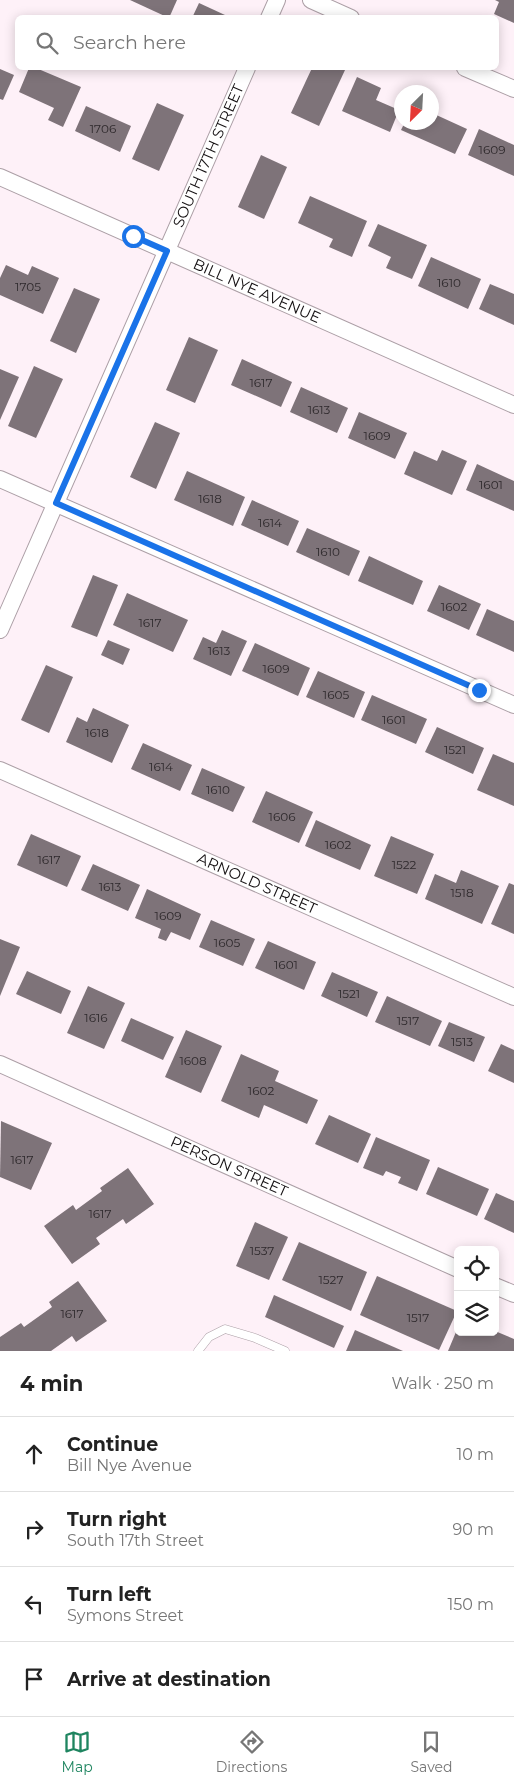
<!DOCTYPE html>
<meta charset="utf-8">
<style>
:root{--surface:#fff;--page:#f6f6f6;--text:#222;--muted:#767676;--line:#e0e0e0;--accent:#1f8560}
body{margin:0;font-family:Montserrat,sans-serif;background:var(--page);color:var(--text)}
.controls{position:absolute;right:15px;bottom:15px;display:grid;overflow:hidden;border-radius:8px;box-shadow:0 2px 12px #0003}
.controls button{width:45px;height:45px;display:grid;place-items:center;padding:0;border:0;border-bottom:1px solid var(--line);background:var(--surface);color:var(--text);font:25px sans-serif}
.compass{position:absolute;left:394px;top:85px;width:45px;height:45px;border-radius:50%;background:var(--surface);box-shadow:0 2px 12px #0003;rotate:204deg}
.stop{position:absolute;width:15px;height:15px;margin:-11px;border:4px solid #1a73e8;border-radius:50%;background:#fff}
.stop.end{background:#1a73e8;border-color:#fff;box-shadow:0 1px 5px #0008}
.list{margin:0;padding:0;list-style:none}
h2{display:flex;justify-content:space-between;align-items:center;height:65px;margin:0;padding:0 20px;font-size:21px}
h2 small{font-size:16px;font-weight:400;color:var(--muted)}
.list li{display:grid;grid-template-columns:32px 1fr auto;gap:15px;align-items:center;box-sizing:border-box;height:75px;padding:0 20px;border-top:1px solid var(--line)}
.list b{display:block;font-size:19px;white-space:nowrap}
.list p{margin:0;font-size:16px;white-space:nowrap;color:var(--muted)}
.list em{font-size:16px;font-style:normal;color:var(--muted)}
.icon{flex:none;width:28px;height:28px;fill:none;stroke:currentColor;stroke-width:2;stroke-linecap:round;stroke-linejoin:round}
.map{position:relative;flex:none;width:514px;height:1351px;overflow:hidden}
.search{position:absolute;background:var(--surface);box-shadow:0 2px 12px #0003;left:15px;right:15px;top:15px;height:55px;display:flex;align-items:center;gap:12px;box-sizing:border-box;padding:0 18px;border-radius:8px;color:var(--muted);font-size:19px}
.sheet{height:365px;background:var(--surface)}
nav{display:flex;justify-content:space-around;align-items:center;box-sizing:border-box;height:70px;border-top:1px solid var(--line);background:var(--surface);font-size:14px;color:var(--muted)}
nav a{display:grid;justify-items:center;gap:2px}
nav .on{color:var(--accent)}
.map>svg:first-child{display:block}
.building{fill:#7e7379}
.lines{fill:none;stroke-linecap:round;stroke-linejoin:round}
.service-casing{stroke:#ac9fa6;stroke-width:9}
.minor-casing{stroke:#ac9fa6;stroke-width:18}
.service{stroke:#fff;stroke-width:8}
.minor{stroke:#fff;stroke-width:16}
.route{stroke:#1a73e8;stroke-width:6}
.labels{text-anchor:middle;stroke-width:4.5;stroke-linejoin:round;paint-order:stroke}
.number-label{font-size:12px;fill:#2e292c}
.street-label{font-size:15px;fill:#141012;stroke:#fef1f8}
</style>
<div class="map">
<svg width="514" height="1351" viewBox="0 0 514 1351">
<rect width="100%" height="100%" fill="#fef1f8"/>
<g class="building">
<polygon points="130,0 177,0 169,18"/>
<polygon points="495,0 514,0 514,23 494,14 499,2"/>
<polygon points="199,3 225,15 224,18 192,18"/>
<polygon points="29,68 36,68 81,87 63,127 48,120 54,108 19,92"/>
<polygon points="312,68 338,68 345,70 319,126 291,113"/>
<polygon points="0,69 14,75 3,100 0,99"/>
<polygon points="357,77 381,88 376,100 399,110 390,132 342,111"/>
<polygon points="157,103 184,115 159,171 132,159"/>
<polygon points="86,106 131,126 120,152 75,131"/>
<polygon points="432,113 467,129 455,154 401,130 405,122 432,122"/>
<polygon points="479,129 514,145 514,176 468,155"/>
<polygon points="261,155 287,167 264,219 238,207"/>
<polygon points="310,196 367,221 352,257 329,247 333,239 298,223"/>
<polygon points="378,224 427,245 412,279 386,268 391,257 368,246"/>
<polygon points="431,257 481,279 468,309 418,286"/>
<polygon points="6,265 28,275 32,266 59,278 43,314 0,295 0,278"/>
<polygon points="490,284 514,294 514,325 479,309"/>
<polygon points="74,288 100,299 76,353 50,341"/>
<polygon points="189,337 218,350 195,403 166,390"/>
<polygon points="242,359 292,382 281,407 231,385"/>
<polygon points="34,366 63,379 36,438 8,426"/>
<polygon points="0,369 19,377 0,420"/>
<polygon points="301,387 348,408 337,433 290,412"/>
<polygon points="359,412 407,433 395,459 348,438"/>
<polygon points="155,422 180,433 156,489 130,477"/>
<polygon points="442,450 467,461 452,495 404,474 414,451 437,461"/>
<polygon points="477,464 514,481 514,511 466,490"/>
<polygon points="187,471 245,497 233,526 174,500"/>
<polygon points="252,500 299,521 288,546 241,525"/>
<polygon points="307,528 360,551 349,576 296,552"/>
<polygon points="369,556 423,581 413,605 358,581"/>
<polygon points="93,575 118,585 97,637 71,627"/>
<polygon points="439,585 481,604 469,630 427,611"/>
<polygon points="127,593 188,620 173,652 113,625"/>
<polygon points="487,609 514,621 514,652 476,635"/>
<polygon points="222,630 247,641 231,676 193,659 203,637 216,643"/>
<polygon points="108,640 130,649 123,665 101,655"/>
<polygon points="255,643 310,668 298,696 242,671"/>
<polygon points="46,665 73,677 49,733 21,720"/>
<polygon points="318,671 365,692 354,718 306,697"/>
<polygon points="372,695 427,719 416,744 361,720"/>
<polygon points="93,708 129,725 112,763 66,742 77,717 87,722"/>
<polygon points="437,727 484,748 473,774 425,752"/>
<polygon points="143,743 192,765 180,791 131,769"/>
<polygon points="493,754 514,763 514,806 477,790"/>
<polygon points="202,768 245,787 233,812 191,794"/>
<polygon points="266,791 313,812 299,843 252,822"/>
<polygon points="316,820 371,845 360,870 305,846"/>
<polygon points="31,834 81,856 67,887 17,865"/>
<polygon points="391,836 434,854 417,894 374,876"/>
<polygon points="93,864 140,885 128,911 81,890"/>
<polygon points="461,870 499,886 482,924 425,899 435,874 456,883"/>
<polygon points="509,883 514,885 514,934 491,924"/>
<polygon points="147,889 201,914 190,940 171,932 166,941 158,938 161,929 135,918"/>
<polygon points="211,920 255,939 243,966 199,947"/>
<polygon points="0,939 20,947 0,996"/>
<polygon points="268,941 316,962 304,990 255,968"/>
<polygon points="27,971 71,991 61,1014 16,994"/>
<polygon points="332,972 378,992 367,1017 321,996"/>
<polygon points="88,986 125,1003 104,1049 67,1033"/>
<polygon points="387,996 442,1021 430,1046 375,1022"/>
<polygon points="131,1018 174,1037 163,1060 121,1041"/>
<polygon points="449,1022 485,1037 474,1062 438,1046"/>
<polygon points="186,1030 222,1046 201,1093 165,1077"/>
<polygon points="501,1044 514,1050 514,1083 488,1071"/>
<polygon points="241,1054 279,1071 275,1081 318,1100 307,1124 264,1105 259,1118 221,1101"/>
<polygon points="329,1115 371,1134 358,1163 315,1144"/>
<polygon points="1,1121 52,1143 31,1190 0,1177"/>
<polygon points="376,1137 430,1160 417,1191 398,1183 401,1177 386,1171 383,1176 363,1168"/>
<polygon points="438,1167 489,1189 477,1216 426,1194"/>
<polygon points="128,1168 154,1204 126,1224 123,1219 96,1238 100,1244 72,1264 44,1226 73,1205 76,1210 102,1191 100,1188"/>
<polygon points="496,1193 514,1201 514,1233 484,1219"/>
<polygon points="255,1222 288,1237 269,1280 236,1266"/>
<polygon points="299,1242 367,1272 351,1311 282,1280"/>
<polygon points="377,1276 457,1311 439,1350 360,1315"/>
<polygon points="78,1281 107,1321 76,1342 72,1336 51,1351 0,1351 0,1337 21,1323 24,1327 52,1307 49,1302"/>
<polygon points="274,1295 344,1326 334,1348 265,1317"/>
<polygon points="355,1330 403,1351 346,1351"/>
<polygon points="495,1331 514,1339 514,1351 448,1351 456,1332 495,1332"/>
</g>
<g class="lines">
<defs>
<polyline id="service" points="198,1351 209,1337 225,1329 255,1338 285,1351"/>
<g id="minor">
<polyline points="311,0 351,18"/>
<polyline points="269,18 277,0"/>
<polyline points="465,68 514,89"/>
<path id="s1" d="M0 177 514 405"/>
<polyline points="0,479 514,705"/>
<path id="s2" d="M0 630 247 68"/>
<path id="s3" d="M0 770 514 997"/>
<path id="s4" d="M0 1064 458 1269"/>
<polyline points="495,1286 514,1294"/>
</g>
</defs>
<use href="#service" class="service-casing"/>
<use href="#minor" class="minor-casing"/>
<use href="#service" class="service"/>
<use href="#minor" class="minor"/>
</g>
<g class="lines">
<polyline class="route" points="133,236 167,251 56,503 479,690"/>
</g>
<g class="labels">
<g class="number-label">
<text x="103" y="133">1706</text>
<text x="492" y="154">1609</text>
<text x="449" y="287">1610</text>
<text x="28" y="291">1705</text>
<text x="261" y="387">1617</text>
<text x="319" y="414">1613</text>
<text x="377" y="440">1609</text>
<text x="491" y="489">1601</text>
<text x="210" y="503">1618</text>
<text x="270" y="527">1614</text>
<text x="328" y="556">1610</text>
<text x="454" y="611">1602</text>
<text x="150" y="627">1617</text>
<text x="219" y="655">1613</text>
<text x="276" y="673">1609</text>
<text x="336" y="699">1605</text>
<text x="394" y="724">1601</text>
<text x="97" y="737">1618</text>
<text x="455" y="754">1521</text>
<text x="161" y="771">1614</text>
<text x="218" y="794">1610</text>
<text x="282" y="821">1606</text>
<text x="338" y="849">1602</text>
<text x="49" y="864">1617</text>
<text x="404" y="869">1522</text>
<text x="110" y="891">1613</text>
<text x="462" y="897">1518</text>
<text x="168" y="920">1609</text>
<text x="227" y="947">1605</text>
<text x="286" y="969">1601</text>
<text x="349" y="998">1521</text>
<text x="96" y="1022">1616</text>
<text x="408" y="1025">1517</text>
<text x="462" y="1046">1513</text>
<text x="193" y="1065">1608</text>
<text x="261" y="1095">1602</text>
<text x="22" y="1164">1617</text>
<text x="100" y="1218">1617</text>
<text x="262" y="1255">1537</text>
<text x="331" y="1284">1527</text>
<text x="72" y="1318">1617</text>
<text x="418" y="1322">1517</text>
</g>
<g class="street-label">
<text dy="5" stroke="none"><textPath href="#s2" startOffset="518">SOUTH 17TH STREET</textPath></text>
<text dy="5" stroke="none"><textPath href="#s1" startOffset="281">BILL NYE AVENUE</textPath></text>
<text dy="5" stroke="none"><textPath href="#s3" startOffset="281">ARNOLD STREET</textPath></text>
<text dy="5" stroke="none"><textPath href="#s4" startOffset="251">PERSON STREET</textPath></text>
</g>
</g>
</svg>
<div class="controls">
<button><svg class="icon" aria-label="locate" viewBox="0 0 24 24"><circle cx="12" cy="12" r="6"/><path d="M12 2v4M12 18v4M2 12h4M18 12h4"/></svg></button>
<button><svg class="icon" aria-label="layers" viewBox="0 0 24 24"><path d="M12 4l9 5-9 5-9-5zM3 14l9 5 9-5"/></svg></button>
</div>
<svg class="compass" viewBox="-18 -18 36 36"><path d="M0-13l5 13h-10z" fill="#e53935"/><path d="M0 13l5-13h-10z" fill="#767676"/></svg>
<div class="stop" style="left:133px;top:236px"></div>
<div class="stop end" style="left:479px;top:690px"></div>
<div class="search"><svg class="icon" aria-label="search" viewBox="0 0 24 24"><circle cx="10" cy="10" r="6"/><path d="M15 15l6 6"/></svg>Search here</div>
</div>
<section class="sheet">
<h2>4 min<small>Walk · 250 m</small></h2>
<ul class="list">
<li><svg class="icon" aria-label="ahead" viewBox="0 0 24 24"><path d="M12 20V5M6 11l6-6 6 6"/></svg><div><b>Continue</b><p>Bill Nye Avenue</p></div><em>10 m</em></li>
<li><svg class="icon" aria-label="right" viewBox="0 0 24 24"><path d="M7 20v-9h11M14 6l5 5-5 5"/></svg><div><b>Turn right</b><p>South 17th Street</p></div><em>90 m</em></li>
<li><svg class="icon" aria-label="left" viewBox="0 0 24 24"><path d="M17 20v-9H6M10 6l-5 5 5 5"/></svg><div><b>Turn left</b><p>Symons Street</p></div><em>150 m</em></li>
<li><svg class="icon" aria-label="arrive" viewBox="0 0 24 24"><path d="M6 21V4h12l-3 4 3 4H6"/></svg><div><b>Arrive at destination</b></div></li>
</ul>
</section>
<nav>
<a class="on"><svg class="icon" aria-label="map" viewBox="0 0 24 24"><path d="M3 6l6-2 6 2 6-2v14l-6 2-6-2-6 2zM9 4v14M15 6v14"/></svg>Map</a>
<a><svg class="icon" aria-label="directions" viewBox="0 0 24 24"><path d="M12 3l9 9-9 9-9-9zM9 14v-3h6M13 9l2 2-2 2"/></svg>Directions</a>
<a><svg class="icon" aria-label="saved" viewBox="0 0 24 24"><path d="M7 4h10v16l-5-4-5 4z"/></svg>Saved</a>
</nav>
